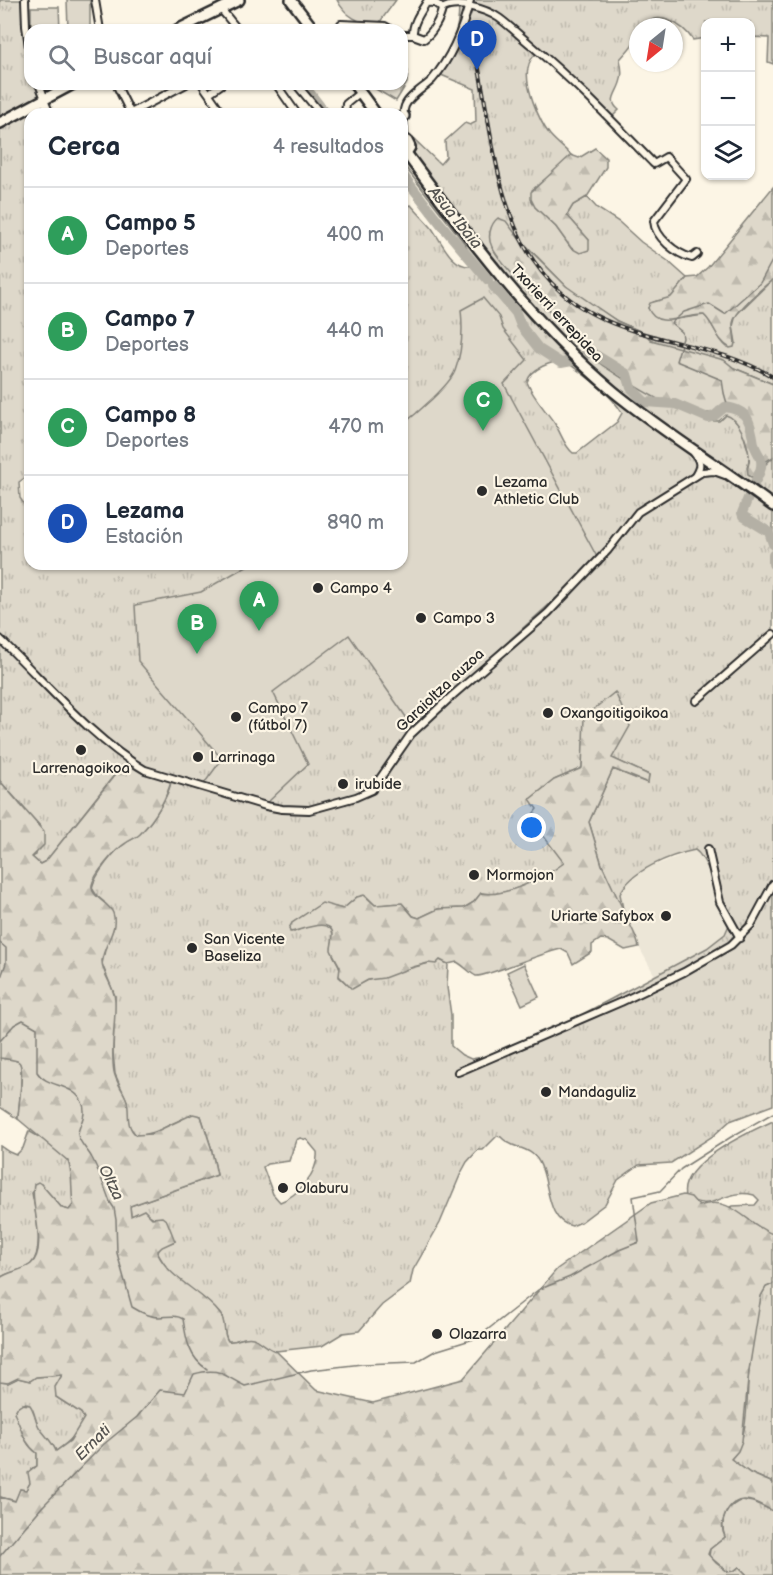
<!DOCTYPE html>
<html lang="es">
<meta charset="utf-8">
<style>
:root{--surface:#fff;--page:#f2f2f3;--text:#1f2937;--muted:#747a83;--line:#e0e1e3;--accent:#0f766e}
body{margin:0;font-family:"Balsamiq Sans",sans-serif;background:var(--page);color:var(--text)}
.controls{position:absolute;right:18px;top:18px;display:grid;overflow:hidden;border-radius:12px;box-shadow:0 2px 4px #0004}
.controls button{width:54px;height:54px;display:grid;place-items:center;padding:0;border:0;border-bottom:2px solid var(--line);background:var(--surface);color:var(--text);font:30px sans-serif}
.compass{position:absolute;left:629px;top:18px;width:54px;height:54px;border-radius:50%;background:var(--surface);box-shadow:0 2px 4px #0004;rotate:210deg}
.you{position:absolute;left:532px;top:828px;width:21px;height:21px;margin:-15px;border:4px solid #fff;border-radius:50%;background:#1a73e8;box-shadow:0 0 0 9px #1a73e833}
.badge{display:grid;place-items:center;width:39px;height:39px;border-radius:50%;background:var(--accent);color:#fff;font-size:20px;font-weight:700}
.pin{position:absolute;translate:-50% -50px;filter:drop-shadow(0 2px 3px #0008)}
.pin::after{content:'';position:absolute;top:32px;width:21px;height:18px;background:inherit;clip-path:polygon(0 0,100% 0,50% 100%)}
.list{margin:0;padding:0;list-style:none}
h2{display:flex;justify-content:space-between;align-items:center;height:78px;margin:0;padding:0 24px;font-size:26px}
h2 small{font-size:20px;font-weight:400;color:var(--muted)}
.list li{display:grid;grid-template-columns:39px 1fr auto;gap:18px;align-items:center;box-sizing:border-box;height:96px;padding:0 24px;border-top:2px solid var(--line)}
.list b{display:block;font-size:22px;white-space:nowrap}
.list p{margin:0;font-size:20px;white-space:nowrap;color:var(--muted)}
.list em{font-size:20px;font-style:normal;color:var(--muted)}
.icon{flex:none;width:33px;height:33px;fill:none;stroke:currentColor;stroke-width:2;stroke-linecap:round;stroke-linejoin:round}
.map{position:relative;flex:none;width:773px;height:1575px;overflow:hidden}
.search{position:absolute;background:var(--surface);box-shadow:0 2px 4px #0004;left:24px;top:24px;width:384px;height:66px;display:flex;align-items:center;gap:15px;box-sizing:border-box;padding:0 21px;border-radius:18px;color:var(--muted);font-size:22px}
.panel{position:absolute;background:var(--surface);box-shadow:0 2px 4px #0004;left:24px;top:108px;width:384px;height:462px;border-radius:18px}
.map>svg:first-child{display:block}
.built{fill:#ece6d7}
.grass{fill:url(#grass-tufts);stroke:#84827a;stroke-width:1.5;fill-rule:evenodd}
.forest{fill:url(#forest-firs);stroke:#84827a;stroke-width:1.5}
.cemetery{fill:url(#cemetery-stones);stroke:#84827a;stroke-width:1.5}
.pitch{fill:#ded8ca;stroke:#84827a;stroke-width:1.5}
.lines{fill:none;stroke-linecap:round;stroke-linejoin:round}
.stream{stroke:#7d7b74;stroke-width:1.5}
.river{stroke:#b4b0a5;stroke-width:10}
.street-casing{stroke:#2b2b2b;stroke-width:10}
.secondary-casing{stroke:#2b2b2b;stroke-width:14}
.street{stroke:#fcf5e5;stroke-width:6}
.secondary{stroke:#fcf5e5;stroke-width:9}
.rail-casing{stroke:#2b2b2b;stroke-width:4}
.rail{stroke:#fcf5e5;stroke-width:1.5;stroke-dasharray:4.5;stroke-linecap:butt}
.poi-dot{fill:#2b2b2b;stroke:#fcf5e5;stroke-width:2}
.labels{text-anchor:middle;stroke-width:4.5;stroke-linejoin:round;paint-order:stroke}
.street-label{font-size:15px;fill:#2b2b2b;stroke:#fcf5e5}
.poi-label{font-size:15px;fill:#2b2b2b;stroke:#fcf5e5;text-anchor:start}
.water-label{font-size:16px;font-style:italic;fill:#545350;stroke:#fcf5e5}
</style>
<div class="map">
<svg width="773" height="1575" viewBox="0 0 773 1575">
<defs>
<pattern id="grass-tufts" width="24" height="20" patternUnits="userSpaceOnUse" patternTransform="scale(1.5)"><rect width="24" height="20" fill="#ded8ca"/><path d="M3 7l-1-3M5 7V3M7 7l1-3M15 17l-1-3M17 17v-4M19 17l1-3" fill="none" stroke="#bfbaae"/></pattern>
<pattern id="forest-firs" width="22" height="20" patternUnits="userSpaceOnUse" patternTransform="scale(1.5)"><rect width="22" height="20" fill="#ded8ca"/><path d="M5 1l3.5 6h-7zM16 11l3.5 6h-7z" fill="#bfbaae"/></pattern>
<pattern id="cemetery-stones" width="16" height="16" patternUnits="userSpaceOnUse" patternTransform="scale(1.5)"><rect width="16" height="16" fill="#ded8ca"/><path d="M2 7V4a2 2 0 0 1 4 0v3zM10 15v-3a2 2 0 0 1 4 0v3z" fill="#bfbaae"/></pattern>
</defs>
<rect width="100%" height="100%" fill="#fcf5e5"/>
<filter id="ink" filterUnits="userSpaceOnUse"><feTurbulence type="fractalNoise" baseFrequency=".0167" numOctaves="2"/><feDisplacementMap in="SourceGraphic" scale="12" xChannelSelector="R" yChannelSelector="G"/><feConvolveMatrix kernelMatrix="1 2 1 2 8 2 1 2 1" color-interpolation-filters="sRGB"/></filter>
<g filter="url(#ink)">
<polygon class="built" points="695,850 700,853 716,886 729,925 728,928 721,938 707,948 655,976 639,947 636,937 624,914 620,894 627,884 645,869"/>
<g class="grass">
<path d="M0 0H23C25 28 30 56 30 84H39L46 97 41 109 44 114H30V474L19 482 20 498 30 513V564H402V209L411 205C417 212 424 219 431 227 441 240 451 268 472 266L473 262 465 244 402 163V147L413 138 440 164 446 157 445 141 465 123 470 125 476 122 475 89 441 75C448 55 464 20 457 0H773V64L768 62 769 38 751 37 750 22H706L705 38 693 40C683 25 657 8 643 27H638C638 41 629 49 620 59 621 66 623 72 621 79 619 92 606 100 619 110L612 117 585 89 538 52C533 56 529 61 528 68 524 85 539 121 550 135 556 142 564 148 571 155L566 162 532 190 535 207 556 227 571 248 589 240 567 215 573 205 587 197 597 208 619 222 641 242 668 261 687 278C681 284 677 294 670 298 661 302 653 298 648 308L670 320 704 315C714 324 716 338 727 347L736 343 733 326 736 315 773 279V384L734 368 651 340 644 333 617 321 578 296 566 286 515 234 492 248 527 290 550 311 596 360 630 383 679 409 689 412 711 413 722 419 726 415 730 416 741 427 750 456 747 468 749 476 753 477 773 457V1105L730 1121 713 1136 671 1163 639 1165 618 1180 605 1204 581 1222 572 1226C545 1221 550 1180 539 1162 530 1145 512 1150 501 1137L497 1136 483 1150H478L467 1162 461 1173 440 1223 413 1270 410 1284 382 1305 359 1331 343 1333 322 1346 276 1351C266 1349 259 1339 248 1338 240 1337 235 1343 228 1341 222 1332 226 1322 220 1314 208 1298 189 1290 175 1277 168 1271 163 1262 158 1254 158 1246 168 1244 175 1241 162 1227 151 1206 131 1216L130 1206 217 1175 211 1147 201 1116C174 1115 163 1136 136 1135L128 1125 127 1101 115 1074 113 1052 115 996 102 964 106 945 113 929 104 902 97 896 92 888C95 875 114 851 125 843 129 840 134 839 137 836 149 828 170 794 171 781L153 776 137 768 119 769 46 861 40 864 32 857 36 855 41 827 0 781ZM565 361C583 374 612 394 622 413L617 422 577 453H573C564 446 561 433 555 424 546 410 533 398 527 382 531 368 552 361 565 361ZM585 717 612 758 649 775 647 783 613 769 589 822 602 865 624 914 620 894C631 870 671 855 695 850 708 858 724 909 729 925L725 934 707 948 566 1023 500 1054 471 1059 462 1055 451 1046V1015L447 987 448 964 440 960 368 980 352 988 339 977C343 965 334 961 332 951 330 945 335 938 333 932 327 918 302 928 294 932L292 923 321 904 343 909 357 897 366 896 375 905C395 906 399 896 413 916L419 918 438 909 464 908 474 902 481 893C505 898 545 877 565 863L530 818 538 809 554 780 582 768ZM300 1138 307 1140 317 1152C319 1171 298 1196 280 1202L273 1194 263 1167 267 1164 289 1161 296 1140Z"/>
<path d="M337 0H396L377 26C358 22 346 17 337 0Z"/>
<path d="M0 1058C5 1059 15 1059 19 1062 25 1066 18 1110 18 1119L0 1107Z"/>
<path d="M773 1121V1237L718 1213 732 1206 755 1205 759 1200 754 1195C722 1187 713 1216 685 1196 678 1164 749 1132 773 1121Z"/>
<path d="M29 1131C43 1140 69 1152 71 1170 73 1182 72 1193 73 1205L69 1210 62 1208 41 1184 32 1193C35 1210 45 1250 31 1264 23 1271 9 1271 0 1278V1146L9 1152 16 1155 23 1148Z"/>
<path d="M773 1284V1483L750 1473 731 1459C750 1439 746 1396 749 1370 752 1345 756 1320 761 1296L766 1287Z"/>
<path d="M62 1375 56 1397 81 1413 84 1418C80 1433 68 1443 56 1451 52 1441 43 1435 38 1426 32 1416 36 1413 26 1403L17 1408 15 1413C22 1428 23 1443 37 1453V1466L31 1469 30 1483 26 1490 20 1489 16 1501 0 1497V1382L8 1383 18 1378 30 1381 36 1377Z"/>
<path d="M742 1500 753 1502 773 1511V1575H747L739 1567 734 1571 728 1572 709 1556 710 1549 725 1537C719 1521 726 1506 742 1500Z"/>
</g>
<g class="forest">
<polygon points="595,148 606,158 606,167 587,197 573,205 567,215 589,240 589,250 580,253 571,248 556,227 535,207 531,199 531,192 571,155 579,158"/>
<path d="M773 187V279C763 288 735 310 733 323 732 331 737 339 734 347L730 348C716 340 715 325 704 315 686 313 657 332 648 308L650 303 671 297 687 278 697 277 708 267Z"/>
<path d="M498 218 506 221 520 240 566 286 617 321 644 333 651 340 724 360 734 368 773 384V457L765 462 756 476 751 477 748 474C746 467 751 462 749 455 747 442 740 419 726 415L719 421H713L710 413C672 413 634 386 602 365 582 351 568 329 551 312 533 293 504 270 492 247 487 238 490 224 498 218Z"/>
<path d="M615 692 630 726 612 758 649 775 648 783 613 769 589 822 602 865 636 937 639 947 625 950 608 940 601 939 592 945V952L573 964 568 953 561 949C547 951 483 978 476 976 470 973 464 966 457 962L448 964 440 960 436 964 428 963 413 967 384 978 368 980 352 989 339 976 340 967 331 950C331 945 333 940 333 935 332 915 297 932 290 932L289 928 292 923 322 903 343 909 357 897 364 895 375 905 402 903 413 916 419 918 438 909 464 908 474 902 481 893C505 898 545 877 564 863L530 818 537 809 530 799 554 780 582 768 584 717Z"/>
<path d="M122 766H131L153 776 172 778C167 798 155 818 141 833 137 838 131 839 126 843 116 849 94 874 92 885 90 897 109 902 113 913 119 930 103 945 102 961 102 974 114 986 115 1000 116 1024 110 1048 114 1072 116 1083 124 1091 127 1101 130 1114 125 1125 136 1135L151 1134 193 1114 201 1116 211 1147 217 1175 130 1206 131 1216 144 1210 152 1218 162 1217 167 1221 175 1241 162 1247 157 1252C170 1281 202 1290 220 1314 227 1322 222 1333 228 1341 237 1343 244 1335 253 1338 262 1341 267 1349 276 1351L316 1390 373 1403 463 1379 557 1269 651 1203 683 1195 691 1197 699 1206C733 1194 746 1225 773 1234V1284L766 1287 761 1296 749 1370 742 1441 738 1451 731 1459 750 1473 773 1483V1511C764 1507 755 1500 745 1500 727 1500 718 1523 725 1537L710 1549 708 1554 716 1563 728 1572 734 1571 739 1567 747 1575H0V1497L15 1501 20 1489 26 1490 30 1483 28 1473 37 1466V1453C23 1443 22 1428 14 1413L17 1408 23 1404 30 1405C35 1412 35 1420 39 1427 45 1436 52 1441 56 1451L70 1441 84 1418 81 1413 56 1397 55 1387 62 1375 36 1377 30 1381 18 1378 8 1383 0 1382V1278C9 1271 22 1271 31 1264 49 1247 29 1205 34 1184L38 1182 41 1184 62 1208 69 1210 73 1205C71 1190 73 1174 68 1161L18 1119C18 1110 25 1066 19 1062 15 1059 5 1059 0 1058V781L44 832V845L32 857 40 864 46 861Z"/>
</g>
<polygon class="cemetery" points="402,68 408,71 407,83 396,101 367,84 402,84"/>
<g class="pitch">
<polygon points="67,0 90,0 90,29 68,29"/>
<polygon points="31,7 59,7 60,30 31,30"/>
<path d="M483 298 499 317 503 329 527 360 504 384 597 557 562 593 413 727 349 635 273 692 308 764 267 803 203 785 222 759 138 661 135 605 201 592 250 564H402V425C416 414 449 386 455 371 462 352 463 329 461 310Z"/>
<polygon points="524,964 539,997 522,1005 507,972"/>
</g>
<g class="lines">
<g class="stream">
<polyline points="728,407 724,393 722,380 676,361 683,338 682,332 671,323 684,312 709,304 725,314 760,283 773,259"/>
<polyline points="0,943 6,948 6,963 0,980"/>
<path d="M0 1041 14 1025 23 1020 37 1028V1072C47 1088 73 1083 82 1102 88 1115 79 1124 78 1134 78 1142 89 1151 92 1158 99 1171 105 1188 110 1202L114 1208 116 1220 117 1253 132 1307C140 1312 149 1317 159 1317 168 1317 175 1314 183 1319 186 1339 189 1358 207 1369"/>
<path d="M0 1556 42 1507 104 1444 137 1417 160 1390 185 1393 194 1374C220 1366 223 1376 245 1386L311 1370 362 1364 416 1362 435 1351 477 1338 538 1290 570 1277 619 1250 639 1242 633 1197 660 1191 681 1169 731 1137 773 1113"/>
</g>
<g class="river">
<polyline points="221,0 222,2"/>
<polyline points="303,84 326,114"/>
<polyline points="402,174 440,223 488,280"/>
<polyline points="493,286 516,313 521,326 539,349 561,363 572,361"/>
<path d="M584 355 591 352 627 374 631 388 645 402 675 404 708 418 714 416 725 407C749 410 751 423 754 444 755 449 758 452 760 457 764 466 758 476 754 484"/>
<polyline points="748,498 742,513 743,516 769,532 773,544"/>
<polyline points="773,555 773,564"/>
</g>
<defs>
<g id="street">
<polyline points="25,0 26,26 30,53"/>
<polyline points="95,0 100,30"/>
<path d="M426 3C434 2 437 3 442 9 440 20 432 33 424 39L413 35C412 23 422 10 428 0"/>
<polyline points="220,8 238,30"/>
<path d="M442 9C456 0 486 9 499 18 510 26 520 36 531 45 575 82 614 123 654 164L666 157 686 179 654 221C655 237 676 254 692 258L697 254"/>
<polyline points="341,24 385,26 392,30"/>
<polyline points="402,35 413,35"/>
<polyline points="39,84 45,99"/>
<polyline points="116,84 131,114"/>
<polyline points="202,84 223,114"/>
<polyline points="276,84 297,114"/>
<polyline points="296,84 321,114"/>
<polyline points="212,91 222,84"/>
<polyline points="44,100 50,114"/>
<polyline points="129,114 186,84"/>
<polyline points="345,114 346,104 357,95"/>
<path d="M404 139C405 129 401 116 405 106 409 96 424 88 432 80 452 57 463 29 470 0"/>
<path d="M694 453C701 462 701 466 695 476"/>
<path d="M0 639C45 682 92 739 145 770L266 806 282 809 309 810 356 797 372 790 411 734 453 695 548 613 608 550 638 512 702 472 714 471 725 475"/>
<polyline points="696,701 773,634"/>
<polyline points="708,849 720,902 740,938"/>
<polyline points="458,1072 621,1002 684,972 731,945 751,925 773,884"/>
</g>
<g id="secondary">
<polyline points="291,0 314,30"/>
<polyline points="177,30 239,0"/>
<polyline points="354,84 376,114"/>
<polyline points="402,117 404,116"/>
<polyline points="0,123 73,84"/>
<polyline points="402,138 407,141 410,147 406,153 402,155"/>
<path d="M406 153C468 237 533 324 613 391 664 433 721 467 773 506"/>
</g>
</defs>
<use href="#street" class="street-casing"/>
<use href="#secondary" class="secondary-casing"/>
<use href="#street" class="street"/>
<use href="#secondary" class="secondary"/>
<defs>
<g id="rail">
<polyline points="474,38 475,46"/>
<path d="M478 64C500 176 501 289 631 330 679 345 729 351 773 377"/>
</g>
</defs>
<use href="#rail" class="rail-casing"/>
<use href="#rail" class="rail"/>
</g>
</g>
<g class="poi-dot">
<circle cx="482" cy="491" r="6"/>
<circle cx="318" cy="588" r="6"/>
<circle cx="421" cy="618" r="6"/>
<circle cx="548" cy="713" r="6"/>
<circle cx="236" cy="717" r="6"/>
<circle cx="81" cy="750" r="6"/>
<circle cx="198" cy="757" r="6"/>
<circle cx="343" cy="784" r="6"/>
<circle cx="474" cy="875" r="6"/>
<circle cx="666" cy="916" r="6"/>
<circle cx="192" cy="948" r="6"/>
<circle cx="546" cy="1092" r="6"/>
<circle cx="283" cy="1188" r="6"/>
<circle cx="437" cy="1334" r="6"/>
</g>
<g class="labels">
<g class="street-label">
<text transform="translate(557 313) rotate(47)" y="5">Txorierri errepidea</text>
<text transform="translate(440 690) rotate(-43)" y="5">Garaioltza auzoa</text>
</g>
<g class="poi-label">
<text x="494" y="487">Lezama<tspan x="494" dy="17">Athletic Club</tspan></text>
<text x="330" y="593">Campo 4</text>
<text x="433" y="623">Campo 3</text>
<text x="248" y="713">Campo 7<tspan x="248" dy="17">(fútbol 7)</tspan></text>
<text x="560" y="718">Oxangoitigoikoa</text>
<text x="210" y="762">Larrinaga</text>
<text x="81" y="773" text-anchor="middle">Larrenagoikoa</text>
<text x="355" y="789">irubide</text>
<text x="486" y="880">Mormojon</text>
<text x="654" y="921" text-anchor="end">Uriarte Safybox</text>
<text x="204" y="944">San Vicente<tspan x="204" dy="17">Baseliza</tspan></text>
<text x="558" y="1097">Mandaguliz</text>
<text x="295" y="1193">Olaburu</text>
<text x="449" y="1339">Olazarra</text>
</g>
<g class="water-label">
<text transform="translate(456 217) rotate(51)" y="6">Asua Ibaia</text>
<text transform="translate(112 1182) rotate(64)" y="6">Oltza</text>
<text transform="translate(92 1442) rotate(-45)" y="6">Ernati</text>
</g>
</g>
</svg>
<div class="controls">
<button>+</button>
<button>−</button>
<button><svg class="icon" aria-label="layers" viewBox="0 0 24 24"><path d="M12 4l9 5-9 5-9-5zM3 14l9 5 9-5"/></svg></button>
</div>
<svg class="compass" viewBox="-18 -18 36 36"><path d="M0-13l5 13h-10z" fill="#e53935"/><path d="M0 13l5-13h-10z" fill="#747a83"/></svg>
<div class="you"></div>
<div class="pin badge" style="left:259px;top:631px;background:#2e9e5b">A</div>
<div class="pin badge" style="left:197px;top:654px;background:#2e9e5b">B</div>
<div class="pin badge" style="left:483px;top:431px;background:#2e9e5b">C</div>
<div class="pin badge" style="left:477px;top:70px;background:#1a4fb4">D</div>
<div class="search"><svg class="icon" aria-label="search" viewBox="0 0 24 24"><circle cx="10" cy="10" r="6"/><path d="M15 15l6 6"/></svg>Buscar aquí</div>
<section class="panel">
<h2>Cerca<small>4 resultados</small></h2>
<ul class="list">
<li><span class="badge" style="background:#2e9e5b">A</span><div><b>Campo 5</b><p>Deportes</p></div><em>400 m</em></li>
<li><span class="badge" style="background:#2e9e5b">B</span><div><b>Campo 7</b><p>Deportes</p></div><em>440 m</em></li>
<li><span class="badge" style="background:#2e9e5b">C</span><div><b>Campo 8</b><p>Deportes</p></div><em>470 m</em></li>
<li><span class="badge" style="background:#1a4fb4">D</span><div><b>Lezama</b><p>Estación</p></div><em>890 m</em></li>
</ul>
</section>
</div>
